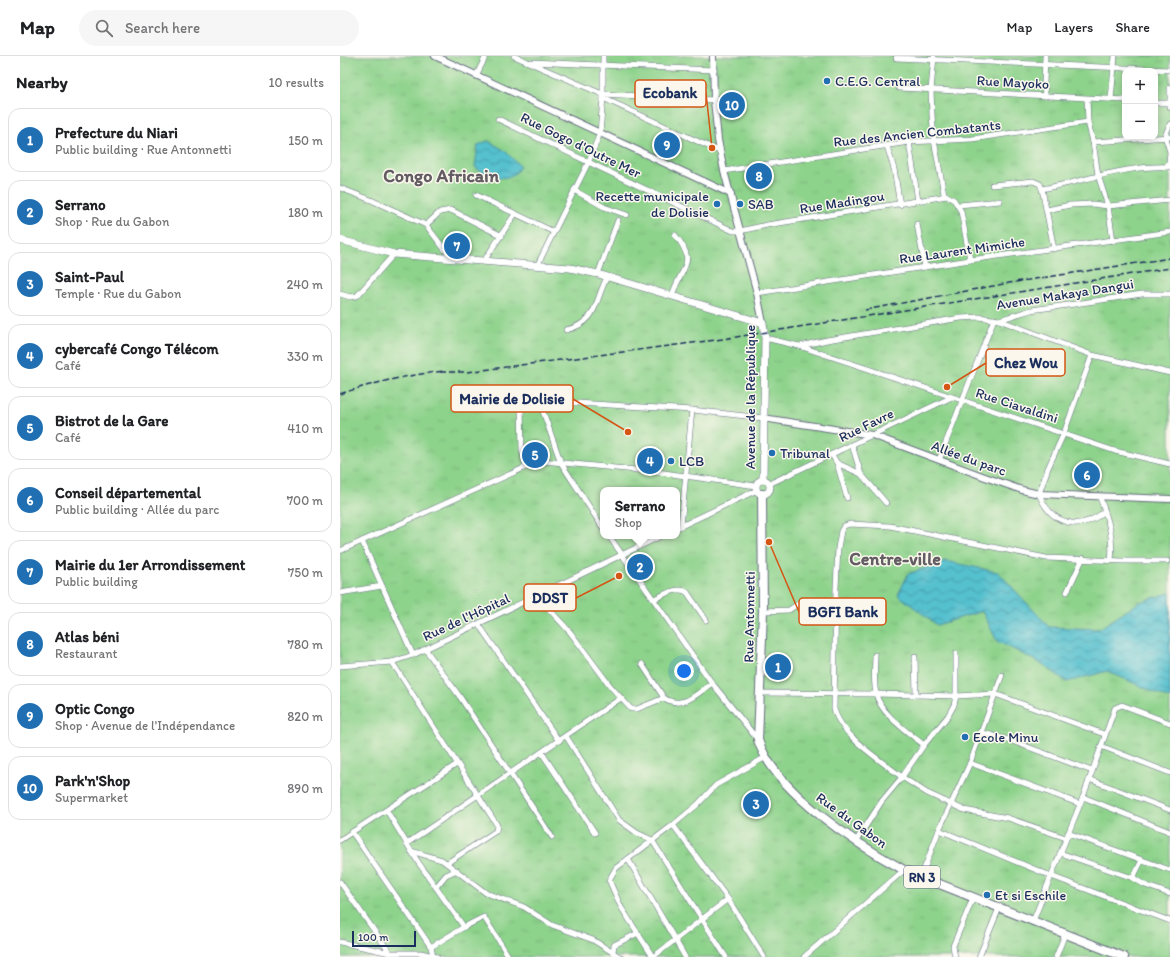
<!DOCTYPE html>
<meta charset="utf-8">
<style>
:root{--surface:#fff;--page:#f6f6f6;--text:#202124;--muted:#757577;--line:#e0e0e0;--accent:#1f6fb2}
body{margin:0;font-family:Itim,sans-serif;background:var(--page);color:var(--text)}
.controls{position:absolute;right:12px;top:12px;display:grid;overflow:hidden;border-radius:8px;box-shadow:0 2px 10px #0003}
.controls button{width:36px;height:36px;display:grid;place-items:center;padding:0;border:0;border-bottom:1px solid var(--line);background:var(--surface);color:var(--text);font:20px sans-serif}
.scale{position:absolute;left:12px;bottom:10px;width:64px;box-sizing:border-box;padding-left:4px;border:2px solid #1b2f5e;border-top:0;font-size:11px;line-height:14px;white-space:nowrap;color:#1b2f5e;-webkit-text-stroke:3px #fbf7ec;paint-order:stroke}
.you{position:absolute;left:344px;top:615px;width:14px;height:14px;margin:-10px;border:3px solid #fff;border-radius:50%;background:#1a73e8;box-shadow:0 0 0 6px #1a73e833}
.badge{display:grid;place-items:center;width:26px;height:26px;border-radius:50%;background:var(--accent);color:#fff;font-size:13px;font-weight:700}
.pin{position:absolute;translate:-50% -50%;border:2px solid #fff;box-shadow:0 1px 4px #0006}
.popup{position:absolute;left:260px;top:431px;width:80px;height:52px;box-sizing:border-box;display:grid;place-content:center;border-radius:8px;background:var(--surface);filter:drop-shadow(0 1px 3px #0005);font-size:13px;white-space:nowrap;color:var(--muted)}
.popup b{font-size:15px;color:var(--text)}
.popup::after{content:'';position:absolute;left:50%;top:100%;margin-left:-8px;border:8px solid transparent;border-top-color:var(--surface)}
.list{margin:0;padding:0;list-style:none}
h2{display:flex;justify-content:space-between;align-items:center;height:52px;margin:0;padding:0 16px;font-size:17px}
h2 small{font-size:13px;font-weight:400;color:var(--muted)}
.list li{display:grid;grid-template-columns:26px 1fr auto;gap:12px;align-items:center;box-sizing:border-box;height:64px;margin:0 8px 8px;padding:0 8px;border:1px solid var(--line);border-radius:12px}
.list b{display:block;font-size:15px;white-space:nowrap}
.list p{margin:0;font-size:13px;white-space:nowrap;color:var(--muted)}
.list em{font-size:13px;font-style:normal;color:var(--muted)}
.icon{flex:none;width:22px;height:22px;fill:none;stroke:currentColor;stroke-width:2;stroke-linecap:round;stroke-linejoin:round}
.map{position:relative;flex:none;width:830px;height:901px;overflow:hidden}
header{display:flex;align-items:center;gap:24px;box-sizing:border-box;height:56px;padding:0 20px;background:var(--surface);border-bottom:1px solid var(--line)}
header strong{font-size:19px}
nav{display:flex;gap:22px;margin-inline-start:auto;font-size:14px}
.search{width:280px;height:36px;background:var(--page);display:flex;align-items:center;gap:10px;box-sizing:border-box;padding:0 14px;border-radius:22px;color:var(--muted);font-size:15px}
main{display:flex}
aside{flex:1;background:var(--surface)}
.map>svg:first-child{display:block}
.grass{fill:url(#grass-tufts);stroke:#548175;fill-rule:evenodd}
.water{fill:url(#water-waves);stroke:#387896}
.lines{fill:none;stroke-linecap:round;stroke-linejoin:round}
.minor-casing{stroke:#666c7f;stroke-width:6}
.tertiary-casing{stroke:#666c7f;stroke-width:8}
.secondary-casing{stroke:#666c7f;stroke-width:8}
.trunk-casing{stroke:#666c7f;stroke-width:10}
.minor{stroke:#fff;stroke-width:5}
.tertiary{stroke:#fff;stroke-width:6}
.secondary{stroke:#fff;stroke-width:7}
.trunk{stroke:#fff;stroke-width:8}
.rail{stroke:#1b2f5e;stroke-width:1.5;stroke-dasharray:6 3;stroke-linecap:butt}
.poi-dot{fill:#1f6fb2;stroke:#fbf7ec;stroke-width:1.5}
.labels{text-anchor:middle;stroke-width:3;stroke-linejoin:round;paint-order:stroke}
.shield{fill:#fbf7ec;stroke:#5e6b89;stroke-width:1}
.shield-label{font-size:13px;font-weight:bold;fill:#1b2f5e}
.poi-label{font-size:14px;fill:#1b2f5e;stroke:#fbf7ec;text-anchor:start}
.street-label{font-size:14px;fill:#1b2f5e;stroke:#fbf7ec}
.district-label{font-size:18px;font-weight:bold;fill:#625c63;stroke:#fbf7ec}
.leader{fill:none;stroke:#d45514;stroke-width:1.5}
.callout-dot{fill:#d45514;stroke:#fbf7ec;stroke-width:1.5}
.callout{fill:#fbf7ec;stroke:#d45514;stroke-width:1.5}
.callout-label{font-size:15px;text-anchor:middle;font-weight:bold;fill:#1b2f5e}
</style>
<header>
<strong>Map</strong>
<div class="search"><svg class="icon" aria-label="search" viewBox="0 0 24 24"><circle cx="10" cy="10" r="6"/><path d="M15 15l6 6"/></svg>Search here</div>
<nav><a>Map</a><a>Layers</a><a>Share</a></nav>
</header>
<main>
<aside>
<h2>Nearby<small>10 results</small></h2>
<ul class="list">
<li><span class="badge">1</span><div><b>Prefecture du Niari</b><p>Public building · Rue Antonnetti</p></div><em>150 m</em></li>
<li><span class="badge">2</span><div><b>Serrano</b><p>Shop · Rue du Gabon</p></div><em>180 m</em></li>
<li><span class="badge">3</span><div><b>Saint-Paul</b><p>Temple · Rue du Gabon</p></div><em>240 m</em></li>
<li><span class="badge">4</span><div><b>cybercafé Congo Télécom</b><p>Café</p></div><em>330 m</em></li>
<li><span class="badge">5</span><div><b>Bistrot de la Gare</b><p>Café</p></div><em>410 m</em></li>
<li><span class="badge">6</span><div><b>Conseil départemental</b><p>Public building · Allée du parc</p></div><em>700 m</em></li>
<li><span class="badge">7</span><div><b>Mairie du 1er Arrondissement</b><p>Public building</p></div><em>750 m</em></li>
<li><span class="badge">8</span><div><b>Atlas béni</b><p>Restaurant</p></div><em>780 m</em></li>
<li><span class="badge">9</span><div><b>Optic Congo</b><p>Shop · Avenue de l'Indépendance</p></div><em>820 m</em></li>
<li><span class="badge">10</span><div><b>Park'n'Shop</b><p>Supermarket</p></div><em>890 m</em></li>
</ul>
</aside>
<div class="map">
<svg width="830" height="901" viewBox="0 0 830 901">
<defs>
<pattern id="grass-tufts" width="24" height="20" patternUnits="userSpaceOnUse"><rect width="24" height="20" fill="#8ed38c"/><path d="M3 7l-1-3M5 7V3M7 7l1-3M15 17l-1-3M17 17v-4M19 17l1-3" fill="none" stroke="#7ab57b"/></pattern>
<pattern id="water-waves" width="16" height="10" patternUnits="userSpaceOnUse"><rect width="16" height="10" fill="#54c0ce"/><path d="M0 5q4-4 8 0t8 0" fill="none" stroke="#459caa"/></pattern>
</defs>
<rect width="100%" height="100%" fill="#fbf7ec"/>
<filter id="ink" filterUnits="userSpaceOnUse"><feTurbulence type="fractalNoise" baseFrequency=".025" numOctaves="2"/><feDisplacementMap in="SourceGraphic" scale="8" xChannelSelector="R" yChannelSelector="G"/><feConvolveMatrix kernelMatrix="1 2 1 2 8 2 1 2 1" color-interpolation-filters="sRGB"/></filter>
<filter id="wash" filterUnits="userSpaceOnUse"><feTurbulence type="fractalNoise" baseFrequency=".012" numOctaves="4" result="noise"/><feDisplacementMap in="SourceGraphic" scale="16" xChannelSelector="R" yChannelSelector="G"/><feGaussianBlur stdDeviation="0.9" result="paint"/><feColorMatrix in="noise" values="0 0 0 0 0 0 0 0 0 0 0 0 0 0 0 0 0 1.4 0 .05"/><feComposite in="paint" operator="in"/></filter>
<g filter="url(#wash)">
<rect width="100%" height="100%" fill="#f0ddbc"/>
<path class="grass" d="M0 0H830V901H0ZM785 15H815V81H785ZM263 434H337V480H263Z"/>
<g class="water">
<path d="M148 85 164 94 180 110C171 129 148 121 135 111L138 89Z"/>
<polygon points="605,505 658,516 709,571 759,573 800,546 830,537 830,643 767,615 727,626 704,609 657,585 642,555 597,569 558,539 568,518"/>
</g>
</g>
<g filter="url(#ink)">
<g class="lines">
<defs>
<g id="minor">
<polyline points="174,0 262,38 374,44"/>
<polyline points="705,0 704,28 705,40"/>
<polyline points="594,1 591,34 592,59 594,84 604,138 614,144 621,155 630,204"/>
<polyline points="556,2 830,14"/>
<polyline points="191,6 374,14"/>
<polyline points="137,18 146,0"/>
<polyline points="559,32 785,44"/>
<polyline points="830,32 830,51"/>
<polyline points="263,42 381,96"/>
<polyline points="747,43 748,66 753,86 758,119 768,150 773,185"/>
<polyline points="771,43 775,0"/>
<polyline points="815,47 830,47"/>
<polyline points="158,63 393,175 400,175 427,169 607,140"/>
<polyline points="569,86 578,145"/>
<polyline points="753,86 830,81"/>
<polyline points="547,90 554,113 560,149"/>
<polyline points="826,111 829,106 830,96 825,80 830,68"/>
<polyline points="384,115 569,86 632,83 748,66"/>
<polyline points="652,129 693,125 700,128 702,133"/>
<polyline points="0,132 31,144 86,169 112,203"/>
<polyline points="234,134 264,151 287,159"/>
<polyline points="136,139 214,176"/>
<polyline points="619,149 660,145"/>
<polyline points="707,154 730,149 753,148 768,150 830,144"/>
<polyline points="577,168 585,211"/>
<polyline points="86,169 100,156 111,154 162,180"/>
<path d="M714 193 702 133C746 125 785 109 830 111"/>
<polyline points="144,205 175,158"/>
<polyline points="198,208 248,107 260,77 263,42 263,0"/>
<polyline points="258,218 278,164"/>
<polyline points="417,237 630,204 830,176"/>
<polyline points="0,238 10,241 17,240 54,198"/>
<path d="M332 240C340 212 359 207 335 179"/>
<polyline points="659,264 752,299 830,317"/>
<path d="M226 274C258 266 254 247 267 221"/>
<polyline points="425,282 459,290 775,395 830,408"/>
<polyline points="460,290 487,284 621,262 639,261 659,264 691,254 721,250 802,238 830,238"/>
<path d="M752 299 724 377 708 412 699 438C711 468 739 477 765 455"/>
<polyline points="199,344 221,407 263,472"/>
<polyline points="512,389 521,418 546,447"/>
<polyline points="492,399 497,407 521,418"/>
<polyline points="599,404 654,263"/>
<polyline points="497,407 507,442"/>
<polyline points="186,411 182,394 181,351 183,346 188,344 352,354 423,362"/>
<polyline points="429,428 612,341"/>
<path d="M760 442C768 463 774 482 771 504"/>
<polyline points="341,470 352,354"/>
<polyline points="337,472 417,434"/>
<polyline points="269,480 372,627 418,684"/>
<polyline points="22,485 73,599"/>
<polyline points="0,495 186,411 203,405 317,416 416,430"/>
<polyline points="727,536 743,502"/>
<polyline points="0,537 42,530"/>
<path d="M197 540 230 576 271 631 291 653H297L324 642C343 654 357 638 372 627"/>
<path d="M314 543C324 539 337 530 347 536L366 564"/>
<polyline points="423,555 449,554 464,544 496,544"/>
<polyline points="139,569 219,685"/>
<polyline points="86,594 120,641 212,781"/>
<polyline points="616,598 616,640 614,649 608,660 584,689 562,721 587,737 624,754 668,762 726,782"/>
<path d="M535 599C535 611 533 625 536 637 539 657 569 677 584 689"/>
<polyline points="575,601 576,639"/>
<polyline points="52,606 157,769 156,775 107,807"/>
<polyline points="302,608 324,642"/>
<polyline points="0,610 52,606 73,599 321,480"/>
<polyline points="420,637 536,638 616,640 655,638 764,678"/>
<polyline points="640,676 672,685 752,715"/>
<polyline points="226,680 279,764 297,777 312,784 386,901"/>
<polyline points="761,690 830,717"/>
<polyline points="202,697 255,777"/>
<polyline points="630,707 740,748"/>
<polyline points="749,723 830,754"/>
<polyline points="743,741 830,776"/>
<polyline points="47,755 78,806 124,871 91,891"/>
<polyline points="333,769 388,843 424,901"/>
<polyline points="599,774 711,820 830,865"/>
<polyline points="12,776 91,891 93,900"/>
<polyline points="728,777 830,814"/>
<path d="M0 784C39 758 78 734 117 708"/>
<path d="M516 785 542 745 562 721C540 704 501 680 494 653L496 532 498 492 501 475 504 470 510 468 550 470 706 502 783 505H827"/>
<polyline points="66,788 281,642"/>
<polyline points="71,795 102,804 146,837 184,851 212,869 253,884 280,901"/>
<polyline points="720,797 793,822 802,804"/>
<polyline points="288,803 345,901"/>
<polyline points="581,821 599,774 630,707 662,619"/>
<polyline points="793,822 805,829 830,838"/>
<polyline points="0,826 50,897"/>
<polyline points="96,831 106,819 117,814"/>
<polyline points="388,843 313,901 281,851 269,824 276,812 333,769 357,749 376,729 426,701"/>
<polyline points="693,865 743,741 775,652 782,649 830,667"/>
<polyline points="124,871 144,861 169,901"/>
<polyline points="0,886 50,897 81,897 97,901"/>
<polyline points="273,896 274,889 298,877"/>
<polyline points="464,901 564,814"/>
<polyline points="615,901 613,890 633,842"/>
<polyline points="639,901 659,852"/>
<polyline points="716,901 725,878"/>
</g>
<g id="tertiary">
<polyline points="95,0 391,138"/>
<polyline points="373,0 374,44 378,84 384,115 417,237 423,267"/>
<polyline points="423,362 532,379 645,421 682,434 699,438 830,443"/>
</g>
<g id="secondary">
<polyline points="0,184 54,198 230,212 258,218 423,267 425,282 423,424"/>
<circle cx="423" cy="431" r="7"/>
</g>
<path id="trunk" d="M422 438 423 555 418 684C435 736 518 789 564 814L784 901"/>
</defs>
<use href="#minor" class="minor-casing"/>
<use href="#tertiary" class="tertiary-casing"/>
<use href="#secondary" class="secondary-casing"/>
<use href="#trunk" class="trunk-casing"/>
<use href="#minor" class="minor"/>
<use href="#tertiary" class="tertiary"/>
<use href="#secondary" class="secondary"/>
<use href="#trunk" class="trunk"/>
<g class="rail">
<polyline points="525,254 669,227 830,202"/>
<polyline points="100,316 127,316 383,283 830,212"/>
<path d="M0 338C36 326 67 319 105 315"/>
</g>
</g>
</g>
<g class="poi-dot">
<circle cx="487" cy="25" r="4"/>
<circle cx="377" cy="148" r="4"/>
<circle cx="400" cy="148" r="4"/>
<circle cx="432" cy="397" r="4"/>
<circle cx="331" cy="405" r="4"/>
<circle cx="625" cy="681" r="4"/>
<circle cx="647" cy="839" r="4"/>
</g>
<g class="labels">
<rect class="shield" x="564" y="810" width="36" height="22" rx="3"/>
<g class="shield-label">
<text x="582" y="826">RN 3</text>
</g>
<g class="poi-label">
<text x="495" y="30">C.E.G. Central</text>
<text x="369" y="145" text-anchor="end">Recette municipale<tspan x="369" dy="16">de Dolisie</tspan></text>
<text x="408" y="153">SAB</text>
<text x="440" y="402">Tribunal</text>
<text x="339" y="410">LCB</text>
<text x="633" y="686">Ecole Minu</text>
<text x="655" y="844">Et si Eschile</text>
</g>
<g class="street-label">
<text transform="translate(673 26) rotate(3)" y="5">Rue Mayoko</text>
<text transform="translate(577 77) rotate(-6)" y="5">Rue des Ancien Combatants</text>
<text transform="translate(241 89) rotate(26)" y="5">Rue Gogo d'Outre Mer</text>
<text transform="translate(502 146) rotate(-9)" y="5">Rue Madingou</text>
<text transform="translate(622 194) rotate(-8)" y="5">Rue Laurent Mimiche</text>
<text transform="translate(725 238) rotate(-9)" y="5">Avenue Makaya Dangui</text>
<text transform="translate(410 341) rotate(-90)" y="5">Avenue de la République</text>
<text transform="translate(677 349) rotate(18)" y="5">Rue Ciavaldini</text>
<text transform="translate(526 369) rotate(-26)" y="5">Rue Favre</text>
<text transform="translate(629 402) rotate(20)" y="5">Allée du parc</text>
<text transform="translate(126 561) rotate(-25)" y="5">Rue de l'Hôpital</text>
<text transform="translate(409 561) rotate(-89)" y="5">Rue Antonnetti</text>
<text transform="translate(512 764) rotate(36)" y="5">Rue du Gabon</text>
</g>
<g class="district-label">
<text x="101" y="126">Congo Africain</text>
<text x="555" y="509">Centre-ville</text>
</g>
</g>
<path class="leader" d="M372 92L366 37M607 331L646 307M288 376L233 343M279 520L236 542M429 486L459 556"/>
<g class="callout-dot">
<circle cx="372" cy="92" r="4"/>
<circle cx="607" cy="331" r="4"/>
<circle cx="288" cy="376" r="4"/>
<circle cx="279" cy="520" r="4"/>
<circle cx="429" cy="486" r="4"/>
</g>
<g class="callout">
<rect x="295" y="24" width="71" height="27" rx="4"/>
<rect x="646" y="293" width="79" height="27" rx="4"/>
<rect x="111" y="329" width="122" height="27" rx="4"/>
<rect x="184" y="528" width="52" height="27" rx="4"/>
<rect x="459" y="542" width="87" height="27" rx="4"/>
</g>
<g class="callout-label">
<text x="330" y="42">Ecobank</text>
<text x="686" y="312">Chez Wou</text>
<text x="172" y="348">Mairie de Dolisie</text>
<text x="210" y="547">DDST</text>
<text x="503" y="561">BGFI Bank</text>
</g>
</svg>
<div class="controls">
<button>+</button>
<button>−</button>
</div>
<div class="scale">100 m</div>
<div class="you"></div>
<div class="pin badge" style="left:438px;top:611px">1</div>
<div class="pin badge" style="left:300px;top:511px">2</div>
<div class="popup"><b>Serrano</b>Shop</div>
<div class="pin badge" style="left:416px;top:748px">3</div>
<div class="pin badge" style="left:310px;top:405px">4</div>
<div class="pin badge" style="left:195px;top:399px">5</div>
<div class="pin badge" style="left:747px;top:419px">6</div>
<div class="pin badge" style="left:117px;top:190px">7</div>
<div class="pin badge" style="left:419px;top:120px">8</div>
<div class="pin badge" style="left:327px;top:89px">9</div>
<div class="pin badge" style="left:392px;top:49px">10</div>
</div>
</main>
